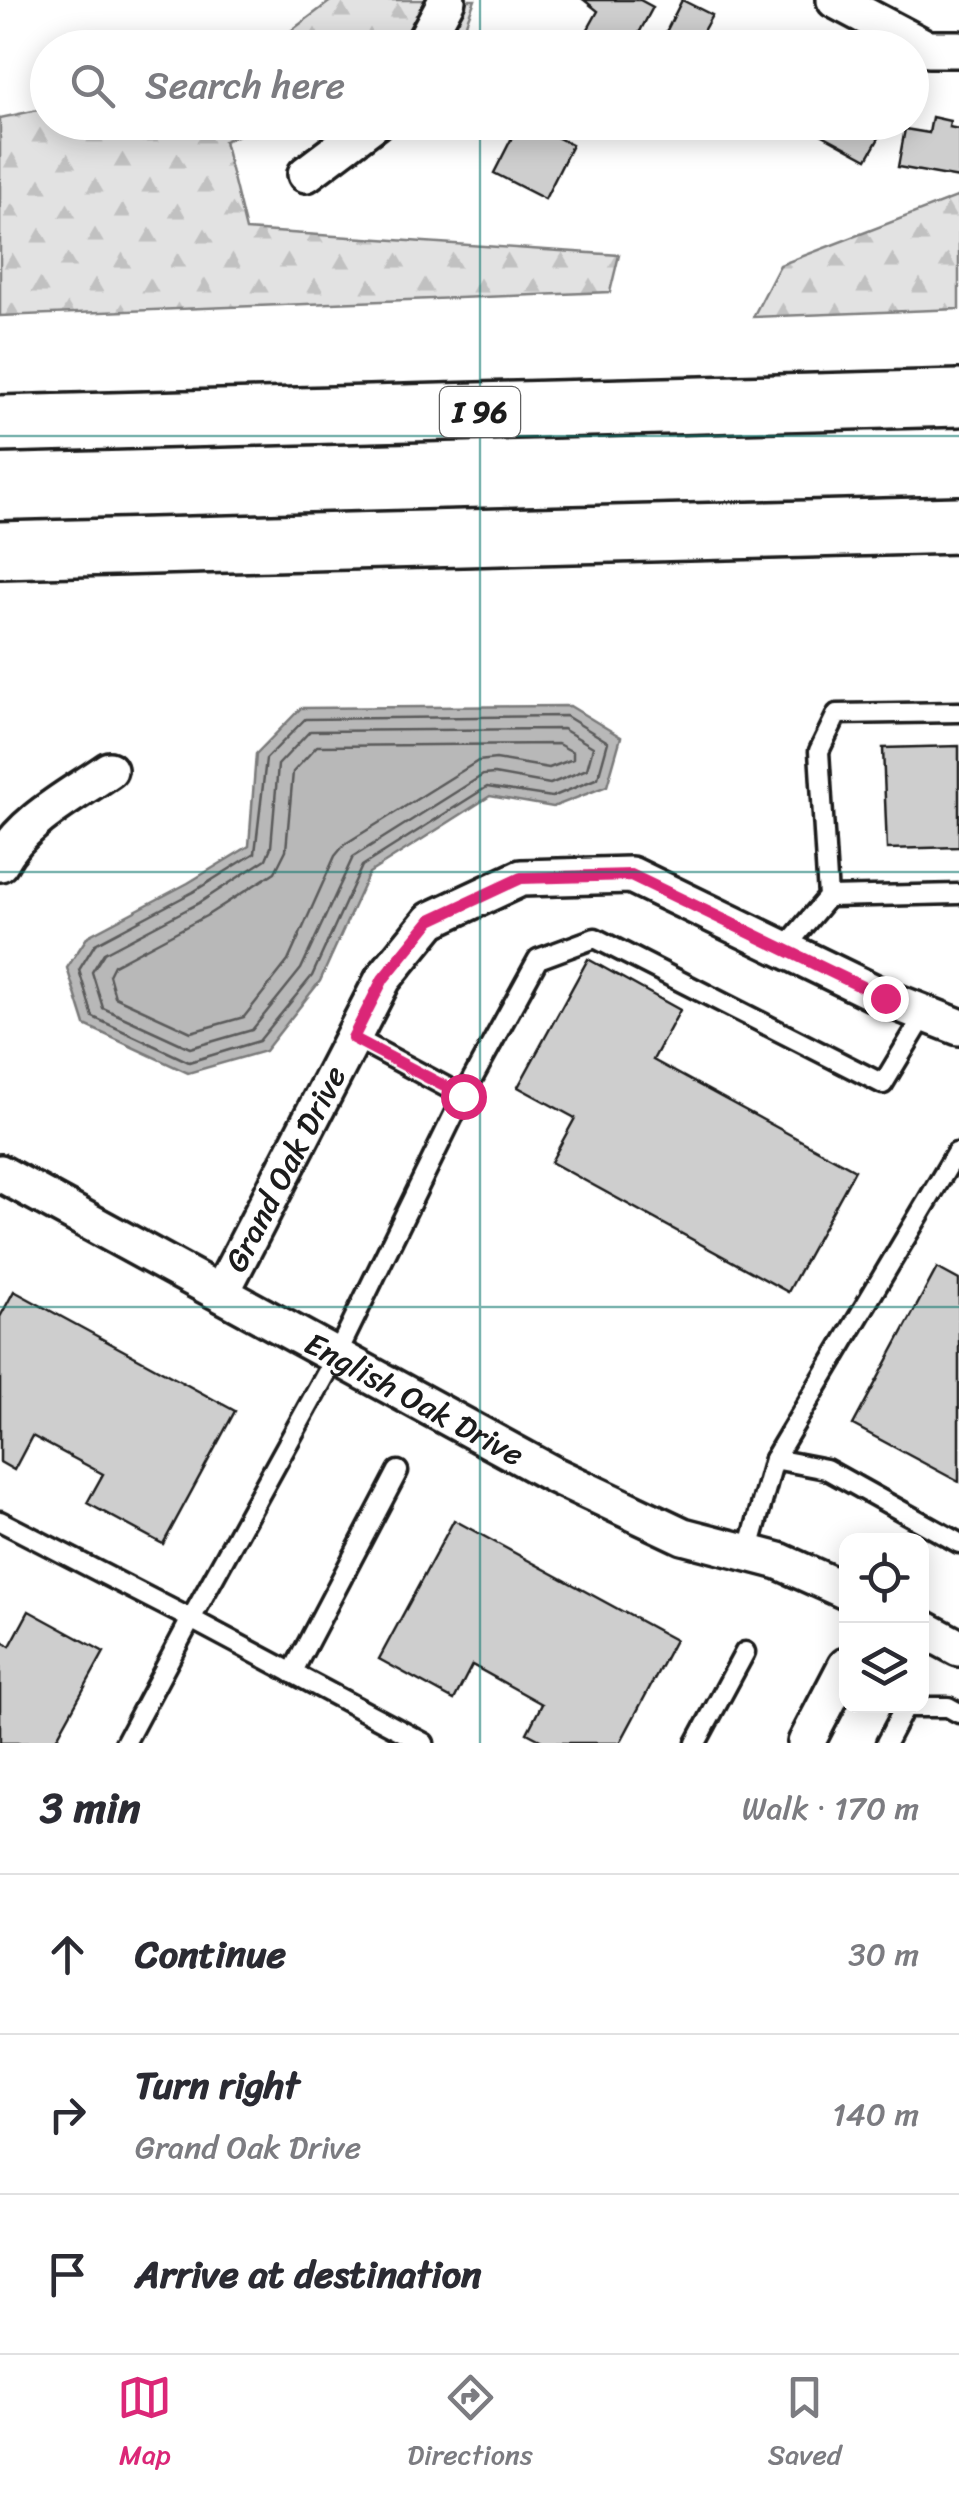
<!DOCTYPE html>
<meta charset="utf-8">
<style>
:root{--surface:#fff;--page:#f2f2f3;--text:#2b2b33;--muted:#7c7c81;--line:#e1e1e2;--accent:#db2777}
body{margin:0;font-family:Sriracha,sans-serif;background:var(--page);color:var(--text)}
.controls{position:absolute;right:30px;bottom:30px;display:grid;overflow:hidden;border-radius:20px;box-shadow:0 5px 25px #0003}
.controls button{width:90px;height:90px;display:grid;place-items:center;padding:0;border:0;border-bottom:2px solid var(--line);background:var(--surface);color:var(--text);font:50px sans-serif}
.stop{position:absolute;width:30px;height:30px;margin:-22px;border:8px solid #db2777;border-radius:50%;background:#fff}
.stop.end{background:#db2777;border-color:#fff;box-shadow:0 2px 10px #0008}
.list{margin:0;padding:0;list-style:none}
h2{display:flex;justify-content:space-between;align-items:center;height:130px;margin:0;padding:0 40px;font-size:42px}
h2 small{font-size:32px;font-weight:400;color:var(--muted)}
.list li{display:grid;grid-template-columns:65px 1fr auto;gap:30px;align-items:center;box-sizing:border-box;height:160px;padding:0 40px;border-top:2px solid var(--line)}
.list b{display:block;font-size:38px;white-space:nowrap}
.list p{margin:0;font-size:32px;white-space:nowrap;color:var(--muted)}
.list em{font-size:32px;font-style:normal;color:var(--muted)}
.icon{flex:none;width:55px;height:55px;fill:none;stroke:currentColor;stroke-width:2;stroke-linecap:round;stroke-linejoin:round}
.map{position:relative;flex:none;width:959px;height:1743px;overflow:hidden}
.search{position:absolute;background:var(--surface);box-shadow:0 5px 25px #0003;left:30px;right:30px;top:30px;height:110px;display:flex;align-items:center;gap:25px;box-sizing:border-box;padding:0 35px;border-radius:55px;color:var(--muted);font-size:38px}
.sheet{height:610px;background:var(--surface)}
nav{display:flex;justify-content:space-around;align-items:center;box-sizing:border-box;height:140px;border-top:2px solid var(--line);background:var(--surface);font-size:28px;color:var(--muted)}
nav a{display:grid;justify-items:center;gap:5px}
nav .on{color:var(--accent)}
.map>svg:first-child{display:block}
.forest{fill:url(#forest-firs);stroke:#7f7f7f;stroke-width:2.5}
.water{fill:#b8b8b8;stroke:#7a7a7a;stroke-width:2.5}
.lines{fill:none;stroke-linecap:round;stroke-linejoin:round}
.shore{stroke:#5a5a5a;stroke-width:2.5}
.building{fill:#cecece;stroke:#1c1c1c;stroke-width:2.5}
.lane-casing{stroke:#1c1c1c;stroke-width:25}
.street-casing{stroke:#1c1c1c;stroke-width:42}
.highway-casing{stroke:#1c1c1c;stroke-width:62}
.lane{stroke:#fff;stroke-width:18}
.street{stroke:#fff;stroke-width:35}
.highway{stroke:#fff;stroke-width:55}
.route{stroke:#db2777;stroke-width:12}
.grid{fill:none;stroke:#0f766e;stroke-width:2.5;stroke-opacity:0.55}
.labels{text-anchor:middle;stroke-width:9;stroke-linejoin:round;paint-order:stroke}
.shield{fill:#fff;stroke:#606060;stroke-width:2.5}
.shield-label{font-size:30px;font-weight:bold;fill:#1c1c1c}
.street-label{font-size:32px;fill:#1c1c1c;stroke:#fff}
</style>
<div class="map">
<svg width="959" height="1743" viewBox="0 0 959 1743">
<defs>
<pattern id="forest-firs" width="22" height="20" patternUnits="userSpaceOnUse" patternTransform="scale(2.5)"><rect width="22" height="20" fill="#e2e2e2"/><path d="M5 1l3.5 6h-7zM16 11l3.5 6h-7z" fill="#c1c1c1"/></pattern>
</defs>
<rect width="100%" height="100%" fill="#fff"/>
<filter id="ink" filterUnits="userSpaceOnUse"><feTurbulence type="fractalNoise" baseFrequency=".01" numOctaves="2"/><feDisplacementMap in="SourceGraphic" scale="20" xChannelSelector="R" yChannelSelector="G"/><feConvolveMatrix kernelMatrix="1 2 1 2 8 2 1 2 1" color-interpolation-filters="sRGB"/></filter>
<g filter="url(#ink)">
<g class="forest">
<polygon points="332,0 475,0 459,41 444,47 268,48"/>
<polygon points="47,108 48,122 267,123 224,141 246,230 619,255 610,292 0,316 0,118"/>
<polygon points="959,196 959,309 753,317 780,265"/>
</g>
<polygon class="water" points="570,706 621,737 607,786 553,807 490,796 369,873 320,981 265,1051 188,1073 85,1025 67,968 88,936 188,883 249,846 256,754 301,708"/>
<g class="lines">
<g class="shore">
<polygon points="566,716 608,742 598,778 552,797 487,787 362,866 312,976 259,1041 189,1062 93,1017 79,970 95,944 193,892 255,853 266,759 305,719"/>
<polygon points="563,729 593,747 587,769 550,784 494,774 483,775 353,857 301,969 252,1030 190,1048 103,1008 92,972 104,953 199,903 266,859 271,847 278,765 310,731"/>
<polygon points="558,744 573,752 573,759 549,768 496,759 478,761 345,844 335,856 288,961 244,1017 191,1032 115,997 109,975 114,965 206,916 275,872 286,850 293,772 317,746"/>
</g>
</g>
<g class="building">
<polygon points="584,0 640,0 653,7 631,48 620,48 588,29 598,11"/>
<polygon points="682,0 712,15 702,33 730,48 667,48 660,44"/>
<polygon points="932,117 950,121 949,127 959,129 959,178 898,167 905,129 929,133"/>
<polygon points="520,122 527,122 572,145 545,199 494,173"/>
<polygon points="813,122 888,122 867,159 810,128"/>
<polygon points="959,746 959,847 887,849 883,748"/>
<polygon points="588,959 680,1010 653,1060 855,1170 788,1292 551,1162 575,1118 518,1087"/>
<polygon points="937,1268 959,1280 959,1482 853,1425"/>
<polygon points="14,1291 235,1411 163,1544 87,1503 103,1474 32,1436 14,1470 0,1462 0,1317"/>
<polygon points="454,1520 675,1640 620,1743 546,1743 527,1733 542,1704 472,1665 454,1700 379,1659"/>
<polygon points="29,1611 104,1652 54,1743 0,1743 0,1640 10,1646"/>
</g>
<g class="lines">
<defs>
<g id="lane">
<polyline points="828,897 959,894"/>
<polyline points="784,949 828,897 819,751 837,714 959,712"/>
<polyline points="463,1096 538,959 595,938 883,1084 925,1014"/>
<polyline points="774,1459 826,1469 959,1543"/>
<polyline points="0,1521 191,1619 336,1356 463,1096 353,1037"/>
<polyline points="748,1553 774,1459 956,1153 959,1154"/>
<polyline points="292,1673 398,1471"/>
<polyline points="125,1743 191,1619 424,1743"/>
<polyline points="696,1743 745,1652"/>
<polyline points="886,1743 905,1707 948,1707 959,1713"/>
</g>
<g id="street">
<polyline points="835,0 928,49 959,49"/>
<polyline points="421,48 447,0"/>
<polyline points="306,174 375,122"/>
<path d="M0 863C22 821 70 797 109 770"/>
<path id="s1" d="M0 1173 554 1475 683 1536 779 1561 846 1591"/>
<path id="s2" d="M221 1293 383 979 431 920 521 878 631 875 885 998 959 1027"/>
<polyline points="922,1628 959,1648"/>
<polyline points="806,1743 846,1666"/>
</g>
<g id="highway">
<polyline points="0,424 959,398"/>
<polyline points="0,550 959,525"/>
</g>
</defs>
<use href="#lane" class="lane-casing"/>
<use href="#street" class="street-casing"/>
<use href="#highway" class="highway-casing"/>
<use href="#lane" class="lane"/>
<use href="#street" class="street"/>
<use href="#highway" class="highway"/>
</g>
</g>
<g class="lines" filter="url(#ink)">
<polyline class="route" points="463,1096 353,1038 383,979 431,920 521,878 631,875 885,998"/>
</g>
<path class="grid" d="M480 0V48M480 122V1743M0 436H959M0 872H959M0 1307H959"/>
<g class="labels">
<rect class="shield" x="440" y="387" width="80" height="50" rx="8"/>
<g class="shield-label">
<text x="480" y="422">I 96</text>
</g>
<g class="street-label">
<text dy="11" stroke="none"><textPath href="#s2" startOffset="140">Grand Oak Drive</textPath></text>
<text dy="11" stroke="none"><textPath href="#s1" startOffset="472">English Oak Drive</textPath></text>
</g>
</g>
</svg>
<div class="controls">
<button><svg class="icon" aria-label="locate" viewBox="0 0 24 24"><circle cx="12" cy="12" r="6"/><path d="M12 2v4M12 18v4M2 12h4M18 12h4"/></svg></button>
<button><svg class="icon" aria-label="layers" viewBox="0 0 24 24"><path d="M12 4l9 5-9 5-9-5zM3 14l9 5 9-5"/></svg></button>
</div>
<div class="stop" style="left:463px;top:1096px"></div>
<div class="stop end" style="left:885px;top:998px"></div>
<div class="search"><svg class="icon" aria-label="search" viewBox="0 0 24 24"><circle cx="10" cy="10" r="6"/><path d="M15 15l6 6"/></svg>Search here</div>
</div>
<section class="sheet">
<h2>3 min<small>Walk · 170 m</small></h2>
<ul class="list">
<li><svg class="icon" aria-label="ahead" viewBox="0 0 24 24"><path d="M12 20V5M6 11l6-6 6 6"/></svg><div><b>Continue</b></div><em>30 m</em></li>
<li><svg class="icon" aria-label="right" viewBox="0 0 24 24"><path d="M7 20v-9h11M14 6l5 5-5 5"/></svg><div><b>Turn right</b><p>Grand Oak Drive</p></div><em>140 m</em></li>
<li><svg class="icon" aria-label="arrive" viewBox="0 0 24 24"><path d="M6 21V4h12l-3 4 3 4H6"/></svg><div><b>Arrive at destination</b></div></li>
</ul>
</section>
<nav>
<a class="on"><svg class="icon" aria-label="map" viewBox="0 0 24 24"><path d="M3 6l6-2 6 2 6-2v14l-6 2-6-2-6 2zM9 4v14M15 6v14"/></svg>Map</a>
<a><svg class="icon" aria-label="directions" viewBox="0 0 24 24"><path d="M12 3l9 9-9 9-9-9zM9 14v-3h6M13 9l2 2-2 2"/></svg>Directions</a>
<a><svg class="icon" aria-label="saved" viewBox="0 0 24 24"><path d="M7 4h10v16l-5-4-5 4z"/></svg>Saved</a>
</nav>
